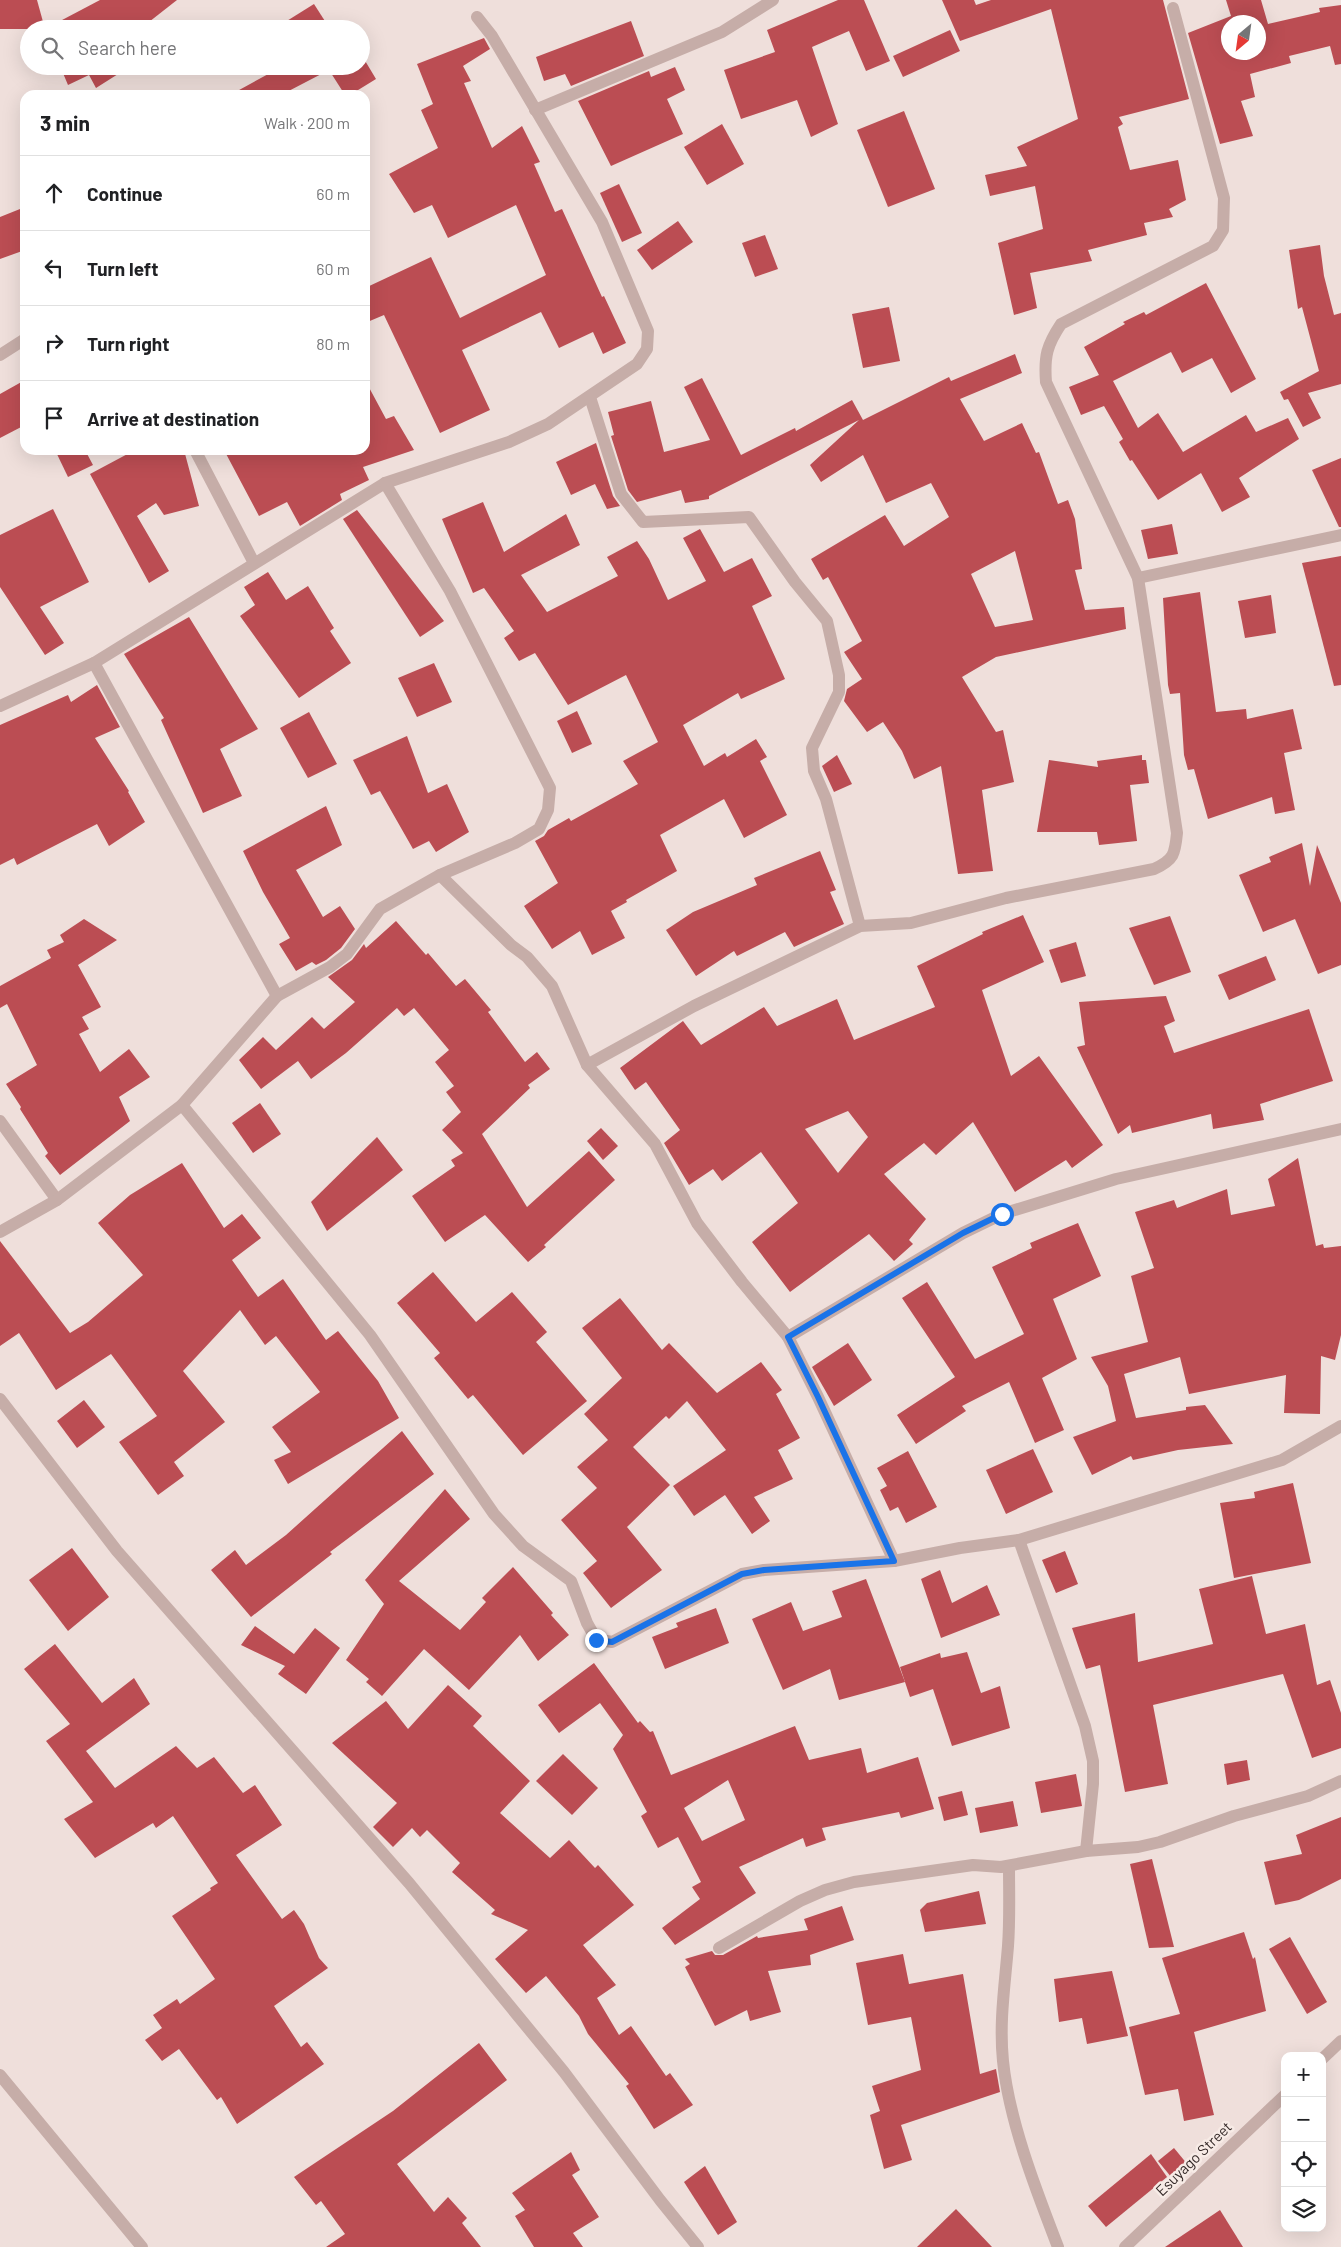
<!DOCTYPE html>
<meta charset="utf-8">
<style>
:root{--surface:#fff;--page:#f6f6f6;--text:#202124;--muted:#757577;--line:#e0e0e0}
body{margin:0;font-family:Barlow,sans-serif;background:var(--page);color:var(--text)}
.controls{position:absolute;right:15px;bottom:15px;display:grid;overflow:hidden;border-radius:10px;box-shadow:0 5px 20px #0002}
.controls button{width:45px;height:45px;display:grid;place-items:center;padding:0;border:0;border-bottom:1px solid var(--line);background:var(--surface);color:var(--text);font:25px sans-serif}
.compass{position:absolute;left:1221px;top:15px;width:45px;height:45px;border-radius:50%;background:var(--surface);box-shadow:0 5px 20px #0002;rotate:209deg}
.stop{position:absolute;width:15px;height:15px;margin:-11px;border:4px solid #1a73e8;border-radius:50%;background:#fff}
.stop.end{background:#1a73e8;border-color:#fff;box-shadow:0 1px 5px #0008}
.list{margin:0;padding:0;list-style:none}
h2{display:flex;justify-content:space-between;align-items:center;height:65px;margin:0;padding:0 20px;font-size:21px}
h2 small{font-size:16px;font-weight:400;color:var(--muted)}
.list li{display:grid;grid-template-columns:32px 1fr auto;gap:15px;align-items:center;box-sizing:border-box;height:75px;padding:0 20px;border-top:1px solid var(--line)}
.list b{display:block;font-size:19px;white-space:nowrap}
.list em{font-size:16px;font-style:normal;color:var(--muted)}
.icon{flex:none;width:28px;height:28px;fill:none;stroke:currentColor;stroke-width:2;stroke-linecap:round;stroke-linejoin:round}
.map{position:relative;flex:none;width:1341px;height:2247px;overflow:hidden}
.search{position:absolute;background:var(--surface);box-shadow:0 5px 20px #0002;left:20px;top:20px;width:350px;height:55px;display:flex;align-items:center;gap:12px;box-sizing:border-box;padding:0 18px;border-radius:28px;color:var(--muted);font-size:19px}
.panel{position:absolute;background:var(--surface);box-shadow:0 5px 20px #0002;left:20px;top:90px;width:350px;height:365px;border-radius:15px}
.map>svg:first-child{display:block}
.building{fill:#bb4d53;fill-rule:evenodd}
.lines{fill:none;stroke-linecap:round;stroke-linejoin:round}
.street{stroke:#c6ada8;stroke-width:12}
.route{stroke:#1a73e8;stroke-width:6}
.labels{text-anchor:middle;stroke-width:5;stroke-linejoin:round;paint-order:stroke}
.street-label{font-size:15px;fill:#332827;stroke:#f7ebe6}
</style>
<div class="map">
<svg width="1341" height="2247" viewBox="0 0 1341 2247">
<rect width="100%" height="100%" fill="#efdfdb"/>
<g class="building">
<polygon points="0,0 37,0 45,29 0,29"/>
<polygon points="100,0 177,0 140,29 45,29"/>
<polygon points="838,0 864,0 890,61 866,71 849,31 812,47 838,124 811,137 797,100 741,119 724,70 775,52 767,30"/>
<polygon points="942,0 974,0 976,5 991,0 1163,0 1189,99 1119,117 1123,124 1118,127 1130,170 1178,160 1186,200 1169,209 1173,217 1144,223 1147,235 1088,250 1092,261 1030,273 1037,308 1014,315 998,243 1043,229 1035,186 990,196 985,175 1027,166 1017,147 1078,119 1051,9 960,41"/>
<path d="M1226 0H1261L1268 24 1320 12 1319 8 1341 5V64L1335 65 1330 46 1289 56 1291 63 1250 74 1255 97 1241 101 1253 136 1220 144 1188 33 1231 16ZM1228 22H1258V52H1228Z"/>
<polygon points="314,4 330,29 274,29"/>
<polygon points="631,21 644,56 571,86 565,74 544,81 536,57"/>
<polygon points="950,30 960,51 903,77 893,56"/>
<polygon points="484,38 490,49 463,66 471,81 464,83 492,148 522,126 540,162 534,164 555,212 562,209 602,297 604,296 626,343 603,354 593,332 559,348 541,312 462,350 490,410 440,433 384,315 365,323 365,288 431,257 460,318 546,275 516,205 448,238 432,205 414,213 389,174 438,148 421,110 433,104 417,64"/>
<polygon points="361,54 376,79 350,95 345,95 329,70 281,95 230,95 283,66 361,66"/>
<polygon points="60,66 125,66 126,69 96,88 89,75 68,85"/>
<polygon points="675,67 685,90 667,99 683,134 611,166 578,101 649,71 651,77"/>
<polygon points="904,111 935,189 888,207 857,130"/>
<polygon points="722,124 744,164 707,185 684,147"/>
<polygon points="619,184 642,233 622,242 600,193"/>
<polygon points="25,207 25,250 0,259 0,217"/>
<polygon points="678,221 693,242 652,270 637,250"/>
<polygon points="765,235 778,269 755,277 742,243"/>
<polygon points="1320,245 1324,276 1334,315 1341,313 1341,384 1308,393 1321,418 1303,427 1288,399 1284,400 1280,392 1319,371 1302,307 1298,309 1289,250"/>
<polygon points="1206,283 1256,379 1231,393 1212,358 1182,373 1171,352 1113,381 1138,428 1158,413 1183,452 1246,415 1256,432 1288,418 1299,439 1239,478 1250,497 1222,512 1201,473 1158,500 1132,460 1130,461 1119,442 1123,439 1104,406 1081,415 1069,387 1099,375 1084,347 1125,324 1123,322 1144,312 1146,315"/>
<polygon points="889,307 900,361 863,368 852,314"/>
<path d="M1015 354 1022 373 960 399 984 441 1022 423 1036 453 1039 452 1058 504 1068 500 1075 519 1082 569 1075 570 1085 610 1124 607 1126 629 996 657 962 677 996 732 1003 730 1014 782 982 790 993 871 958 874 941 766 914 779 902 751 883 722 867 732 844 701 847 689 862 679 844 652 862 641 828 577 823 580 811 559 885 515 904 546 949 517 931 483 886 503 863 455 821 482 810 465 859 420 709 496V499L685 503 681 490 637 502 628 490 611 436 614 435 608 412 651 401 664 452 710 440 684 387 702 378 741 455 795 428 796 431 852 400 863 420 949 377 951 381ZM1015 551 1033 620 995 627 971 574Z"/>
<polygon points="25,380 25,425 0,438 0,394"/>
<polygon points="365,380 386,419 394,416 414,450 363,467 369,480 340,494 342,500 300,526 287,502 259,516 224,450 365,450"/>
<polygon points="596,443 613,496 620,506 607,509 595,484 571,495 556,462"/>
<polygon points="55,450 85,450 93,465 68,477"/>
<polygon points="135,450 184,450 199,506 164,515 156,503 137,516 169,571 149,583 90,474"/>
<polygon points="1341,458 1341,527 1339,527 1312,470"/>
<polygon points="483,502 504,552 566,514 580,545 521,575 547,612 618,576 607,557 637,541 649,559 668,600 706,581 683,538 700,529 724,572 752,558 772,596 752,606 785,679 741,699 738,693 683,725 704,766 725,753 727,757 756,739 767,757 760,761 787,815 744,838 724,799 660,835 677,871 626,900 627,902 611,911 625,938 592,955 580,931 552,949 524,906 558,883 535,841 544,836 548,830 569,818 571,821 638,784 623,761 658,742 626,675 568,705 535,653 519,661 504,638 514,631 484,588 473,593 442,519"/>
<polygon points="53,509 89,582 40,607 64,643 45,655 0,587 0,535"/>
<polygon points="357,510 444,621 420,637 343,519"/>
<polygon points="1172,524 1178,554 1148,559 1141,530"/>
<polygon points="1341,556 1341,685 1334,686 1302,563"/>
<polygon points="268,572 286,600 308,586 334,628 330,631 351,663 299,698 240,616 255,605 244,587"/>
<polygon points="1200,592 1216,712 1246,709 1247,719 1293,709 1302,749 1284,753 1295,810 1275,814 1272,797 1208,819 1194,769 1188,770 1184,755 1180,693 1170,694 1168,685 1163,598"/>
<polygon points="1271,595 1276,633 1245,638 1238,601"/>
<polygon points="189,617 258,729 220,749 242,796 203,813 161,720 164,718 124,654"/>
<polygon points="434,663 452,702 417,717 398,678"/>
<polygon points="97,685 120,727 95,738 129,791 128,792 145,822 109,846 97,824 17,865 14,858 0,865 0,725 68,695 71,702"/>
<polygon points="577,711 592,744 572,753 557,721"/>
<polygon points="309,712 337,764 308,778 280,728"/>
<polygon points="407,736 428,793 447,784 469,832 436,852 429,841 413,849 380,791 371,795 353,760"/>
<polygon points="837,755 852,784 834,792 822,766"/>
<polygon points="1142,755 1142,760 1146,760 1149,783 1130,785 1137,841 1099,845 1097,832 1037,832 1049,760 1098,767 1097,761"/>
<polygon points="326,806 342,845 296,870 323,917 340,906 355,929 341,948 326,960 316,965 312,962 296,971 279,944 290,938 263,892 243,851"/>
<polygon points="1302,843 1310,886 1317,845 1341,903 1341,965 1318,974 1295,919 1263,932 1239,875 1271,862 1269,857"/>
<polygon points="820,851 836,890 830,892 844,924 794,947 785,932 737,956 734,951 696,976 666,930 693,912 757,885 754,878"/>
<path d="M1023 915 1044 962 982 990 1011 1076 1039 1056 1103 1145 1072 1168 1066 1160 1015 1192 973 1122 936 1155 924 1143 884 1174 926 1219 909 1240 913 1244 894 1261 869 1234 790 1292 752 1242 798 1203 761 1152 722 1181 713 1169 689 1185 664 1143 680 1130 646 1082 635 1090 620 1068 683 1021 701 1045 764 1007 777 1026 837 999 854 1040 935 1007 917 966 983 934 982 932ZM848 1111 868 1137 838 1173 805 1129Z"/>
<polygon points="1170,916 1191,972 1154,985 1129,928"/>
<polygon points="84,919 117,940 78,965 101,1007 82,1017 89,1029 79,1034 100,1072 129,1049 150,1077 119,1097 130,1121 60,1175 45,1156 48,1153 20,1109 21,1107 6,1084 37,1065 7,1004 0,1008 0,986 51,958 47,950 64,942 60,935"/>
<polygon points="396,921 426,955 428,953 456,986 465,979 491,1010 488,1012 525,1062 537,1052 550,1069 528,1085 530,1088 482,1134 527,1207 589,1151 615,1180 544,1245 546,1247 528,1262 485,1215 445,1242 412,1196 455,1166 451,1160 463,1153 442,1130 461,1112 446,1092 454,1086 435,1062 449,1050 414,1008 404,1016 397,1008 346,1053 311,1079 298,1061 261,1089 239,1060 263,1037 276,1050 312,1017 324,1029 355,1002 328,977 352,960 364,944 366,948"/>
<polygon points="1076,942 1086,976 1061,983 1049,950"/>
<polygon points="1266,956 1276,980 1229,1000 1218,975"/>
<polygon points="1166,996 1175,1021 1164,1026 1174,1053 1309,1009 1333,1081 1260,1104 1264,1120 1213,1129 1211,1114 1132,1133 1130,1125 1118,1134 1077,1047 1085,1045 1079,1002"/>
<polygon points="260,1103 281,1134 253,1153 232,1123"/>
<polygon points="601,1128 618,1146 603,1160 587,1141"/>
<polygon points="377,1137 403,1170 327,1231 311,1202"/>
<polygon points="1298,1158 1316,1246 1323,1244 1324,1248 1341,1246 1341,1335 1335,1360 1321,1356 1320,1414 1284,1413 1286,1375 1189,1394 1180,1357 1124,1374 1136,1418 1186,1410 1186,1407 1205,1405 1233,1444 1178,1450 1133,1460 1131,1456 1092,1475 1073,1437 1116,1421 1108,1386 1091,1357 1148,1342 1131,1276 1154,1268 1135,1212 1174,1200 1177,1208 1227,1189 1231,1215 1275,1206 1268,1179"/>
<polygon points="182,1163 224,1228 242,1214 261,1238 232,1260 258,1297 283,1279 326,1340 338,1331 378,1381 399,1418 288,1484 274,1460 291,1452 272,1427 320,1392 276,1336 265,1345 240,1310 183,1371 225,1422 174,1462 184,1476 158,1495 119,1442 157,1416 111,1354 56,1390 19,1333 0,1346 0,1241 70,1333 88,1322 143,1275 98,1223 130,1195"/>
<polygon points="1078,1223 1101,1276 1053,1299 1077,1359 1042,1378 1064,1430 1035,1443 1009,1382 962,1406 966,1411 916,1444 897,1415 955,1377 902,1298 927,1282 975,1359 1024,1334 992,1267 1032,1248 1030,1243"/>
<polygon points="433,1272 476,1322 512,1292 547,1332 536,1342 587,1401 523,1455 473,1395 468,1399 434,1358 440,1353 397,1303"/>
<polygon points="620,1298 662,1350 669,1343 717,1393 761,1362 782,1390 776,1394 800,1438 778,1450 793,1479 754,1497 770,1521 752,1534 725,1495 694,1516 673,1486 726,1450 687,1401 669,1419 666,1416 633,1447 670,1485 627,1527 662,1570 611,1608 583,1573 597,1561 561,1520 597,1488 577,1467 608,1440 584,1414 622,1378 582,1328"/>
<polygon points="848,1343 872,1380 834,1406 812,1367"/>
<polygon points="84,1400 105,1427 77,1448 57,1421"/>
<polygon points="402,1431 434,1474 330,1552 332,1554 251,1617 211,1570 235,1550 246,1565 286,1535"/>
<polygon points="1033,1449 1053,1492 1006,1514 986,1470"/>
<polygon points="908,1451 937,1507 906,1523 898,1507 890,1511 880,1490 887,1486 877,1468"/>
<polygon points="1293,1483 1311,1563 1234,1578 1220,1503 1255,1498 1254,1492"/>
<polygon points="445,1489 470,1519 399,1581 460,1630 486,1602 482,1598 513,1567 553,1613 551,1615 569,1635 538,1661 520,1635 469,1690 424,1649 382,1696 366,1682 369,1679 346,1660 384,1604 365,1580"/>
<polygon points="72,1548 109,1597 68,1631 29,1580"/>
<polygon points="1065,1551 1078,1584 1056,1593 1042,1560"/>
<polygon points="940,1570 952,1603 987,1585 1000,1615 941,1638 921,1579"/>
<polygon points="1252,1576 1266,1634 1305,1624 1317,1685 1330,1680 1341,1713 1341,1748 1312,1758 1283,1674 1153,1705 1168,1784 1125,1792 1100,1665 1086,1669 1072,1628 1135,1613 1138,1662 1213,1644 1199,1589"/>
<polygon points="866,1579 905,1682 839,1700 830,1669 783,1690 752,1619 791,1602 803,1631 842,1617 832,1591"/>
<polygon points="716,1608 729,1643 665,1669 652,1637 678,1627 676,1623"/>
<polygon points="255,1626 294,1654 315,1628 340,1648 306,1694 278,1674 285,1666 241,1645"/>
<polygon points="55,1644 102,1703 134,1678 150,1704 86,1751 115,1788 176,1746 197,1768 214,1757 243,1793 255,1785 282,1825 236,1855 282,1919 294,1910 304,1924 319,1958 328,1968 274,2006 301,2047 307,2042 324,2064 237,2124 221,2097 217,2100 179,2049 162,2061 145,2040 162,2028 153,2015 177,1999 180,2004 215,1979 172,1916 211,1890 210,1888 218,1883 173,1816 156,1828 153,1823 95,1858 64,1819 93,1802 46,1741 70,1724 24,1669"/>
<polygon points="967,1652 981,1693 1000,1686 1010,1728 952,1746 933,1689 910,1697 900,1667 940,1653 941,1658"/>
<path d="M594 1663 638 1723 640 1721 650 1732 653 1731 671 1775 795 1726 809 1760 861 1748 867 1773 918 1757 934 1809 901 1818 899 1812 822 1828 826 1840 806 1847 803 1838 739 1867 756 1893 675 1945 662 1928 700 1899 692 1887 701 1882 678 1837 658 1848 641 1816 647 1812 613 1749 623 1735 600 1703 559 1733 538 1705ZM728 1780 745 1820 702 1841 684 1808Z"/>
<polygon points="448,1685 482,1716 473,1726 530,1781 500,1813 550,1858 569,1840 595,1868 598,1865 634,1905 583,1945 616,1985 597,1998 619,2035 631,2026 666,2076 670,2073 693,2105 654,2129 626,2086 629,2084 588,2034 579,2016 546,1976 526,1993 495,1959 528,1930 491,1914 495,1910 452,1872 460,1863 427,1830 420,1837 412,1828 393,1847 373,1827 397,1803 332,1743 386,1701 408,1729"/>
<polygon points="563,1754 598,1788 572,1815 536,1781"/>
<polygon points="1247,1760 1250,1780 1227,1785 1224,1764"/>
<polygon points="1076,1774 1082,1806 1041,1813 1035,1782"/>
<polygon points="962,1791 968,1815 944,1821 938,1797"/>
<polygon points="1013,1801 1018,1826 980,1833 975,1808"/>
<polygon points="1341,1817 1341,1879 1299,1900 1275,1905 1264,1862 1302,1854 1296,1835"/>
<polygon points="1152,1859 1174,1947 1149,1948 1130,1864"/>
<polygon points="979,1891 986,1924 925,1932 920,1910 927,1903"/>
<polygon points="842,1906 854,1940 810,1955 811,1965 768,1971 781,2012 750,2021 747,2010 715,2026 685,1967 690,1964 685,1959 712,1951 715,1955 723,1955 757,1936 758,1938 808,1930 804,1919"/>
<polygon points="1244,1932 1253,1959 1255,1957 1266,2011 1194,2032 1214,2115 1184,2121 1178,2089 1145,2095 1129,2027 1180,2014 1162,1958"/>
<polygon points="1290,1937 1327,2002 1307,2014 1269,1949"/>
<polygon points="903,1954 909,1984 963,1974 980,2074 996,2069 1000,2092 901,2125 912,2160 884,2169 870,2115 880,2111 872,2086 921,2070 911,2017 868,2025 856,1963"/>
<polygon points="1112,1971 1128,2036 1087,2044 1082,2018 1059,2022 1054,1979"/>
<polygon points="479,2043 507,2080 397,2164 434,2212 448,2197 467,2218 462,2223 481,2247 326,2247 345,2234 321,2201 316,2205 294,2177 393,2111"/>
<polygon points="1174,2148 1188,2165 1172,2178 1158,2161"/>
<polygon points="571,2152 580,2170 572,2175 599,2217 573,2233 583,2247 534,2247 515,2216 525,2210 512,2193"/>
<polygon points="1151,2154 1167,2177 1106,2227 1088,2206"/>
<polygon points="705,2166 737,2222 718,2235 684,2182"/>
<polygon points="956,2209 992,2247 917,2247"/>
<polygon points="1220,2210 1243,2247 1165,2247"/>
</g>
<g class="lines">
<g class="street">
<polyline points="535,110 722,32 773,0"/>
<polyline points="0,355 25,339"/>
<polyline points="590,397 621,494 643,522 749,517 795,582 827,621 839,675 839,692 812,748 814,771 826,799 860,926"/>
<polyline points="195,450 254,563"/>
<polyline points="1138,578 1341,535"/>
<polyline points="94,663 277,996"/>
<polyline points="0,706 94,663 385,483 509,442 548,424 637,364 647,349 648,331 602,222 492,36 477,17"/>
<polyline points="440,875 511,945 527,957 552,986 587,1065 655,1144 697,1223 742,1282 788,1337 818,1397 894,1561"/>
<path d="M587 1065 694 1006 860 926 911 923 1006 898 1154 869C1174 860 1175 854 1177 833L1138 578 1046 382C1044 356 1047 345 1061 324L1213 246 1223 230 1224 198 1173 8"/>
<polyline points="182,1105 370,1335 494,1514 523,1546 571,1581 587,1623 596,1639 612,1642 742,1574 764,1570 894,1561 960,1548 1019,1540 1282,1460 1341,1426"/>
<polyline points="0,1121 57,1200"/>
<polyline points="0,1232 57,1200 182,1105 277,996 330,967 347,954 380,909 440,875 515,843 539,829 548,810 550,788 450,591 385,483"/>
<polyline points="788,1337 963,1233 1002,1214 1116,1179 1341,1129"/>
<polyline points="0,1399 117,1551 409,1883 564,2072 660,2200 698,2247"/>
<polyline points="1019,1540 1085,1726 1093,1761 1093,1784 1086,1851"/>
<path d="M1009 1866C1009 1893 1010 1920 1008 1946 1005 1984 999 2022 1003 2061 1009 2121 1036 2190 1058 2247"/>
<polyline points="719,1948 800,1901 825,1890 854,1882 973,1865 1001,1867 1086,1851 1138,1847 1160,1842 1234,1816 1308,1796 1341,1781"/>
<polyline points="1322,2059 1341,2041"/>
<polyline points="0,2075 142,2247"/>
<polyline points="1125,2247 1285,2095"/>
</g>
</g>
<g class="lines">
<polyline class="route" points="596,1640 612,1642 742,1574 764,1570 894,1561 818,1397 788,1337 963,1233 1002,1214"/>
</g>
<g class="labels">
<g class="street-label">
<text transform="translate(1194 2159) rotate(-44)" y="5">Esuyago Street</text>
</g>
</g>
</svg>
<div class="controls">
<button>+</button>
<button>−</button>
<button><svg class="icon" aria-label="locate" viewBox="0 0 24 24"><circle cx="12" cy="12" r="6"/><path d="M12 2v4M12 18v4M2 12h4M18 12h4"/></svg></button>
<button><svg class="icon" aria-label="layers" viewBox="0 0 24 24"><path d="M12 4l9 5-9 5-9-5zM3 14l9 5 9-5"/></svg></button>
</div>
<svg class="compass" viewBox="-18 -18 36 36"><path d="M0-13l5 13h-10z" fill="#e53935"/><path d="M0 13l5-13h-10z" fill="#757577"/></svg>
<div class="stop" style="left:1002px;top:1214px"></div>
<div class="stop end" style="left:596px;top:1640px"></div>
<div class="search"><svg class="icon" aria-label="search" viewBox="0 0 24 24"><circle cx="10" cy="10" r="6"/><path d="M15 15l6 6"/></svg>Search here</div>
<section class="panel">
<h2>3 min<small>Walk · 200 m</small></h2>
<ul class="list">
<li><svg class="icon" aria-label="ahead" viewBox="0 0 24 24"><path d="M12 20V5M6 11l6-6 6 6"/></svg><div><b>Continue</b></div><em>60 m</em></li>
<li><svg class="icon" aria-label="left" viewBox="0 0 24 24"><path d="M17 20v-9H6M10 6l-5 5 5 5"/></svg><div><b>Turn left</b></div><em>60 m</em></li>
<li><svg class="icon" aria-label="right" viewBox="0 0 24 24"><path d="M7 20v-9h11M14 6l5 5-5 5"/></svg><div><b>Turn right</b></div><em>80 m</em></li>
<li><svg class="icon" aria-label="arrive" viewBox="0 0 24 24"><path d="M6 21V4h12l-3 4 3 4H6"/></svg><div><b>Arrive at destination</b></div></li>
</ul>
</section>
</div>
